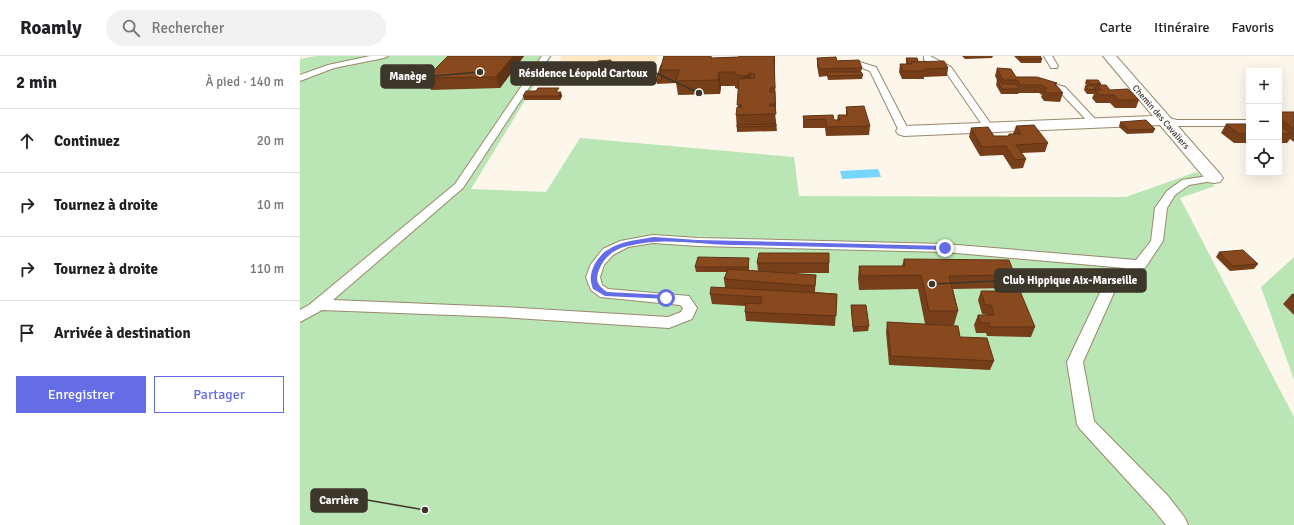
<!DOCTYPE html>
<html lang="fr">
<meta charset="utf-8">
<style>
:root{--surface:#fff;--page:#f2f2f2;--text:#202124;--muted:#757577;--line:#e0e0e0;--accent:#646de6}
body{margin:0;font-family:Signika,sans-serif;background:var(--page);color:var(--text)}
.controls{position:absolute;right:12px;top:12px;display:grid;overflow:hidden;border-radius:0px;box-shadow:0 4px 16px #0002}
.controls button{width:36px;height:36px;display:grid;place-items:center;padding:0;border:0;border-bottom:1px solid var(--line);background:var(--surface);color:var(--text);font:20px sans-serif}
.stop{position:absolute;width:12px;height:12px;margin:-9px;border:3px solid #646de6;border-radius:50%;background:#fff}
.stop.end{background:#646de6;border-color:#fff;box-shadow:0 1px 4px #0008}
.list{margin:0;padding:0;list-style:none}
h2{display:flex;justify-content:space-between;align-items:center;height:52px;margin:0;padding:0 16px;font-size:17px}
h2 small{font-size:13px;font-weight:400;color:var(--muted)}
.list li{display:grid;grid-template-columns:26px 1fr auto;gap:12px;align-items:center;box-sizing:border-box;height:64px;padding:0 16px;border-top:1px solid var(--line)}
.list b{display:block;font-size:15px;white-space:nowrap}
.list em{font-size:13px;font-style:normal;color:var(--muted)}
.actions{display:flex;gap:8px;padding:12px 16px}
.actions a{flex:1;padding:9px 0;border:1px solid var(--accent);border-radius:0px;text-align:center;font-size:14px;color:var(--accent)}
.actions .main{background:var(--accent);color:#fff}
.icon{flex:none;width:22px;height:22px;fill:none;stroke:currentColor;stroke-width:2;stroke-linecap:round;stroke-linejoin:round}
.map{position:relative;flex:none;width:994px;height:469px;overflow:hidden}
header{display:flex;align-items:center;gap:24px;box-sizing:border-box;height:56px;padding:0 20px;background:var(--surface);border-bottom:1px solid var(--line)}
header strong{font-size:19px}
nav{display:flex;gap:22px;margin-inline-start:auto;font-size:14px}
.search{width:280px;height:36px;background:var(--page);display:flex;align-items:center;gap:10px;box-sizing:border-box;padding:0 14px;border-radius:22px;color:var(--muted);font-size:15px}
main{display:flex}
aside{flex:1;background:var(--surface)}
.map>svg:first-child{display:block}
.built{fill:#ffe7c2}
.green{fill:#bae6b6}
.water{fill:#78d5fb}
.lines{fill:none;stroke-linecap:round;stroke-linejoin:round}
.lane-casing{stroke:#99886c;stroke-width:2}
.street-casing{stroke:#99886c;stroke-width:2}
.lane{fill:#fff;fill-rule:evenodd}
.street{fill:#fff;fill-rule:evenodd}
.wall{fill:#763f1a}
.shaded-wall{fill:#603315}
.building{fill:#89491e;stroke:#603315}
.route{fill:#646de6}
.labels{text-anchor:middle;stroke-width:4;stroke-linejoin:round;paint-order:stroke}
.far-street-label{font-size:9px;fill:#3d362a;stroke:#fff}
.leader{fill:none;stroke:#3d362a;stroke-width:1.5}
.callout-dot{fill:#3d362a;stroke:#fff;stroke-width:1.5}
.callout{fill:#3d362a;stroke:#3d362a;stroke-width:1.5}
.callout-label{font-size:11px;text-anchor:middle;font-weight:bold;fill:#fff}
</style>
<header>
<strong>Roamly</strong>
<div class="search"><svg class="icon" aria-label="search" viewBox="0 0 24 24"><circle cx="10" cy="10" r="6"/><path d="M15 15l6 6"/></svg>Rechercher</div>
<nav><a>Carte</a><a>Itinéraire</a><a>Favoris</a></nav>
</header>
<main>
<aside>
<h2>2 min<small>À pied · 140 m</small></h2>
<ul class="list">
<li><svg class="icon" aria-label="ahead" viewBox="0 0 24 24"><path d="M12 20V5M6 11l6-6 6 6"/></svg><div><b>Continuez</b></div><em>20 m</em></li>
<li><svg class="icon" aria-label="right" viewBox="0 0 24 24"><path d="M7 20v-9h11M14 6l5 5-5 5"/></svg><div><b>Tournez à droite</b></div><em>10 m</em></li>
<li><svg class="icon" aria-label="right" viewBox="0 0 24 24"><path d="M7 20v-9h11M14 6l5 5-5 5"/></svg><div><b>Tournez à droite</b></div><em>110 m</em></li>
<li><svg class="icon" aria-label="arrive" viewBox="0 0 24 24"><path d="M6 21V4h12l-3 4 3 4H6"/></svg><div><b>Arrivée à destination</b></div></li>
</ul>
<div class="actions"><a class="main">Enregistrer</a><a>Partager</a></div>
</aside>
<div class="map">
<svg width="994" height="469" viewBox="0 0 994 469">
<rect width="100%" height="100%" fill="#fdf6ea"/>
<polygon class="built" points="262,0 357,0 357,6 260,5"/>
<g class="green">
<polygon points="16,0 252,0 171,133 246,136 280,82 494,101 499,140 826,141 896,116 915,130 880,142 994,361 994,469 0,469 0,3"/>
<polygon points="994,201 994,324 961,231"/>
</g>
<polygon class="water" points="578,113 581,121 542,123 540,115"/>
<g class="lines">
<defs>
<g id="lane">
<polygon points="70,0 88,0 84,2 34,12 0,25 0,19 28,9"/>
<polygon points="242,0 250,0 163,132 33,244 202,251 368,261 381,256 383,252 380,249 300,241 291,234 286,221 291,208 303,193 320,185 353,179 398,182 645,188 836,204 851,185 855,152 867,135 882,124 914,119 918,120 920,122 918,124 889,129 875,139 867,152 863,185 845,212 817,230 783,306 794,365 868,440 885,462 888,469 866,469 854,454 780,373 777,368 767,306 806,224 825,212 645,196 398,190 353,187 328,191 313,199 304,209 300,221 302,229 308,233 389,240 397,252 392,263 369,272 202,261 22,254 0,266 0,254 9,249 155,128"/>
<polygon points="624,0 630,0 651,11 693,71 691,73 685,73 645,15 624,4"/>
<polygon points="744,0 752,0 758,10 757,12 751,12"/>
<polygon points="539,5 556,5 576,11 609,75 608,77 600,77 599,75 570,15 555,9 539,9 538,7"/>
<polygon points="742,24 765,31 797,65 799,67 797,69 791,69 759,35 739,29 738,27 739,25"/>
<polygon points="864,61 877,64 948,64 949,70 877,70 861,66 859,64 861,62"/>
</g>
<polygon id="street" points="803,0 816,0 920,118 923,122 920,126 914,127 908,126 860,69 604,80 598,78 596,75 598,72 604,70 853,60"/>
</defs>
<use href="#lane" class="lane-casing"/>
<use href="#street" class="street-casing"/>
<use href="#lane" class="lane"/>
<use href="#street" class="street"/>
</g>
<g class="wall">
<polygon points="148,0 224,0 200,32 131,34 126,22"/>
<polygon points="364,0 411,0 412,2 475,0 475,56 477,75 437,76 436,59 438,51 438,33 435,32 435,30 421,30 420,38 378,39 376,27 357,28 356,24 362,9"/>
<polygon points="662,0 693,0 692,2 665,3"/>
<polygon points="714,0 740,0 742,3 741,7 721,7"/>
<polygon points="517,2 537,5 562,12 561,16 563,19 562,23 528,24 527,20 519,21 517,10"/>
<polygon points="606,2 648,12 647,20 624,21 624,23 602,23 599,16 600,8 606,8"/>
<polygon points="311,4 312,9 310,12 298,13 296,9"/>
<polygon points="697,12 716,21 757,27 756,29 763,37 760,46 744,45 741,41 742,39 739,37 719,37 718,38 701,38 696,29 697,24 695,20"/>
<polygon points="265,17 268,23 266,25 245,25 244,21"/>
<polygon points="786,24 801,28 801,29 810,34 839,44 836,52 815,52 810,47 796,47 792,42 794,38 787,38 784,34 785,30 787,29 785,28"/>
<polygon points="260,36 262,40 260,44 224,44 223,40"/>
<polygon points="546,51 570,70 569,79 526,80 525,72 503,72 503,60 537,64 538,59 546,59"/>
<polygon points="979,56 994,56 994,86 990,83 987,87 979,87"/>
<polygon points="820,66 855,73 853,77 827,78 819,71"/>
<polygon points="926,68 949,68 949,87 934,87 921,77"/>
<polygon points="716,70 748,87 745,96 721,97 726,103 723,112 712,113 703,99 680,100 669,81 671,72 694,80 708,80 709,78 713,78"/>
<polygon points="919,196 958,208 954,213 930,215 916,201"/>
<polygon points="604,203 715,219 710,232 653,233 658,255 654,269 641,269 660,281 694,305 690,314 589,309 586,276 587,266 625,268 618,233 559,234 558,223 559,210 602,210"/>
<polygon points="449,207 449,214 458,215 457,207 529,207 529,217 487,217 516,219 515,236 537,238 535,270 446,265 445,256 446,250 412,248 410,238 425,231 424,223 427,216 396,216 395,211"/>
<polygon points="681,235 735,271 731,281 687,280 686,277 676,277 674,269 678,259 688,259 682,258 678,244"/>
<polygon points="994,238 994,259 983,248 991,239"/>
<polygon points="551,249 569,270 568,275 553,276 551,254"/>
</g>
<g class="shaded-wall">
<polygon points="213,0 224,0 200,32 196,21"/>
<polygon points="474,0 476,50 475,58 475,39"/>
<polygon points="311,4 312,9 310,12 309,8"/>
<polygon points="419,16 421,30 420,38 418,24"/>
<polygon points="265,17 268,23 266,25 264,19"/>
<polygon points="450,17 451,30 444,34 443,20"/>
<polygon points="261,36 262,40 260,44 259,40"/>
</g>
<g class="building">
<polygon points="148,0 213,0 196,21 126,22"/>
<polygon points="364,0 411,0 411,2 439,1 439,0 474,0 475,32 470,32 470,36 475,36 475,48 470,48 469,50 475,50 476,58 436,59 437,51 442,51 441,49 437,49 439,23 455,22 454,18 450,17 448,19 443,20 434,18 435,16 419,16 418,24 376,25 379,14 360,14"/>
<polygon points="719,0 740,0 742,3 722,3"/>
<polygon points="536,1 537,5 559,4 562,12 519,13 517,2"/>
<polygon points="606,2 617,2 618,5 611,6 611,8 609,8"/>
<polygon points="311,4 309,8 296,9 298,5"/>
<polygon points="644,5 648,12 625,13 625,15 603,15 600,8 612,8 611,6"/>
<polygon points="361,9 362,9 360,14 362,24 356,24"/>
<polygon points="697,12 711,13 716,21 737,21 757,27 754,28 757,30 763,37 747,37 744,33 747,32 741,29 720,29 717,24 703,24"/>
<polygon points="527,16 561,16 563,19 528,20"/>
<polygon points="697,24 700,24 702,28 716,28 720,33 702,33"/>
<polygon points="786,24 798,24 801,28 791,28"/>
<polygon points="792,29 796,33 789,34 785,30"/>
<polygon points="797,29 806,29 810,34 828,33 839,44 818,44 814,39 800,39 795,34 801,34"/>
<polygon points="238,32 259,32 256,36 261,36 259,40 223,40 226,35 236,35"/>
<polygon points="564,50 570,70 527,71 525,63 504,64 503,60 533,59 534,64 540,64 538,59 548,59 546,51"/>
<polygon points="979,56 994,56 994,73 979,62"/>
<polygon points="846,64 855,73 829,74 820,66"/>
<polygon points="476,68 476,70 437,71 437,69"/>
<polygon points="926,68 949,68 949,78 939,78"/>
<polygon points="979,68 992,78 979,78"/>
<polygon points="734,69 748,87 716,89 726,103 715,104 706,90 682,91 671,72 688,71 694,80 709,80 709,78 721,78 716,70"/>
<polygon points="943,194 958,208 933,210 919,196"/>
<polygon points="459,197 529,197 529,207 457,207"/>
<polygon points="398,201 449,202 448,211 395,211"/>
<polygon points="604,203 709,204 715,219 649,220 658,255 629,255 621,219 561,220 559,210 605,210"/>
<polygon points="428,213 516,219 515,230 424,223"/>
<polygon points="411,231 537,238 536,260 445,256 446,247 461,248 462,241 410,238"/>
<polygon points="681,235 720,235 735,271 690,271 689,267 680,267 678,259 694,259 691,249 685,249"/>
<polygon points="994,238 994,242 991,239"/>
<polygon points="551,249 566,249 569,270 553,271"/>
<polygon points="587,266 658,270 660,281 687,282 694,305 591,300"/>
</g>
<path class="route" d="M354 181 398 184 645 190 648 192 645 194C573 192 502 190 430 189 396 188 361 181 328 190 314 193 304 201 299 214 295 224 297 229 307 236L366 239 369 242 368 243 305 240 293 233C290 225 290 220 293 212 303 187 330 185 354 181Z"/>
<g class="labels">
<g class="far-street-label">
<text transform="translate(861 61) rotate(49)" y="3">Chemin des Cavaliers</text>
</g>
</g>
<path class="leader" d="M399 37L356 17M180 16L134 20M632 228L695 225M125 454L67 444"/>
<g class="callout-dot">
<circle cx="399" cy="37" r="4"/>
<circle cx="180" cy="16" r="4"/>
<circle cx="632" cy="228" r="4"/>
<circle cx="125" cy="454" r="4"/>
</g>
<g class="callout">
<rect x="211" y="6" width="145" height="23" rx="4"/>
<rect x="81" y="9" width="53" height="23" rx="4"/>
<rect x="695" y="213" width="151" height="23" rx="4"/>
<rect x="11" y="433" width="56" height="23" rx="4"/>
</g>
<g class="callout-label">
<text x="283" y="21">Résidence Léopold Cartoux</text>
<text x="108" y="24">Manège</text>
<text x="770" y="228">Club Hippique Aix-Marseille</text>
<text x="39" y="448">Carrière</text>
</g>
</svg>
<div class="controls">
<button>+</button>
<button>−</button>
<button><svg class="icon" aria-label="locate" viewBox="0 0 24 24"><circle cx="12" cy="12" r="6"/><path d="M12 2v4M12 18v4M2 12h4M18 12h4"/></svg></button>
</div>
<div class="stop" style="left:366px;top:242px"></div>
<div class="stop end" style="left:645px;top:192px"></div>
</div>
</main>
